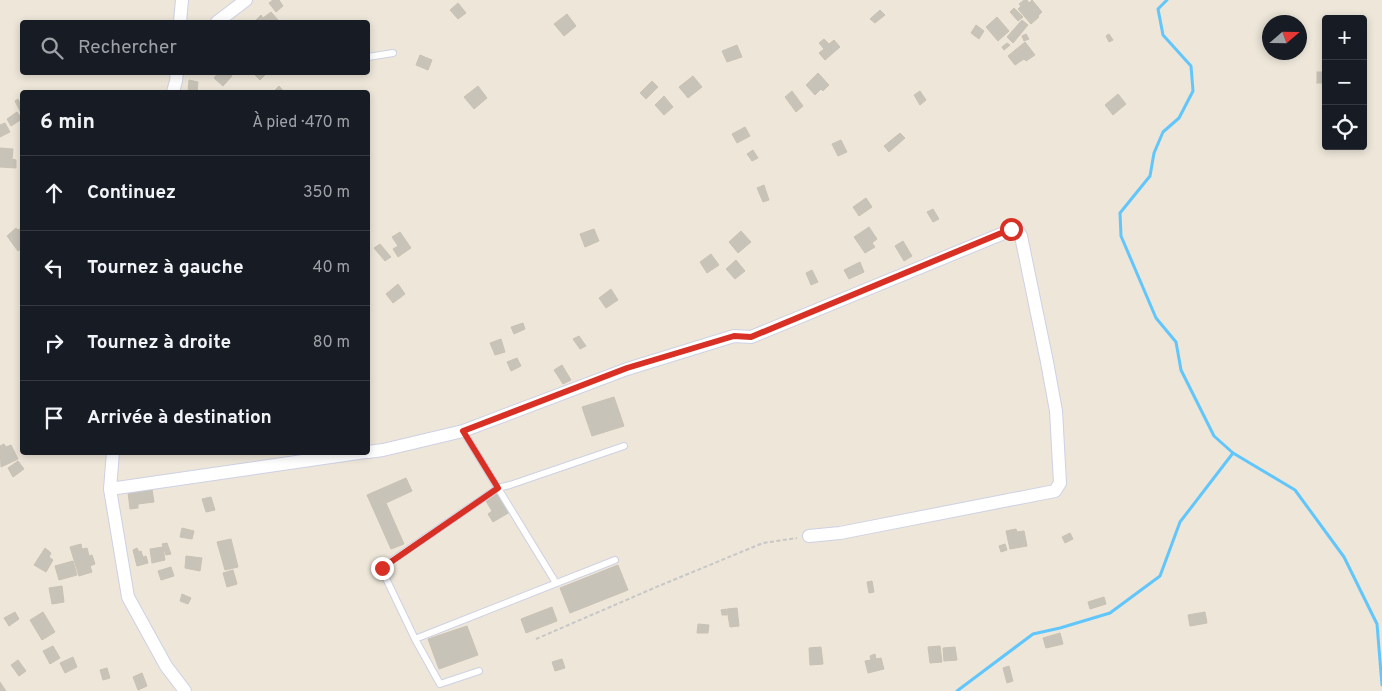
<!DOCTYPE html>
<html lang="fr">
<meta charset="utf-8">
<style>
:root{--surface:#171b24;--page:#20242c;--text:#f1f3f6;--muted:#9ea1a6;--line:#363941}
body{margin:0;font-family:Overpass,sans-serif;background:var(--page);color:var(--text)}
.controls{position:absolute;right:15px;top:15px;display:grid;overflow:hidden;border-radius:5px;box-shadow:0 2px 8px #0003}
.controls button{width:45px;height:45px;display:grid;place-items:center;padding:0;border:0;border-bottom:1px solid var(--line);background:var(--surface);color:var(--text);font:25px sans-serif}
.compass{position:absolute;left:1262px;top:15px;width:45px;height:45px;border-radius:50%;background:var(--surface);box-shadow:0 2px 8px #0003;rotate:70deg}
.stop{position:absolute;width:15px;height:15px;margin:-11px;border:4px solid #d93025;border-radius:50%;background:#fff}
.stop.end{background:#d93025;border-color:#fff;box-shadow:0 1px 5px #0008}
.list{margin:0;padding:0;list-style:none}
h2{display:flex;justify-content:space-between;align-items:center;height:65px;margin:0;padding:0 20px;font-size:21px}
h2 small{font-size:16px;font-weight:400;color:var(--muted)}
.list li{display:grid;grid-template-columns:32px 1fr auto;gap:15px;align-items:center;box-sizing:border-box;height:75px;padding:0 20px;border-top:1px solid var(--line)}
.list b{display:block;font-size:19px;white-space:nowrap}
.list em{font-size:16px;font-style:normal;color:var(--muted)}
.icon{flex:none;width:28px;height:28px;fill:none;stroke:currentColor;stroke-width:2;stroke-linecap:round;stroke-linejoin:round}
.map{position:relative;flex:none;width:1382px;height:691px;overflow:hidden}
.search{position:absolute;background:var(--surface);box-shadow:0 2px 8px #0003;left:20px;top:20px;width:350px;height:55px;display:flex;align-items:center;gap:12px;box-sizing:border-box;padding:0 18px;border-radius:5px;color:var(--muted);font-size:19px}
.panel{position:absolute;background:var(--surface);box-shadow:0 2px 8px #0003;left:20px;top:90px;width:350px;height:365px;border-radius:5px}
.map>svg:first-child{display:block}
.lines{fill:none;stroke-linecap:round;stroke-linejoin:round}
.stream{stroke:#61c6fb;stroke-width:3}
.building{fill:#c8c3b9;stroke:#c9c2b3}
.lane-casing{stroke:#ced1e4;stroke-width:8}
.street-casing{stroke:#ced1e4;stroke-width:14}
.path{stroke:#c7c7c7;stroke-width:2;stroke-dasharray:4 2.5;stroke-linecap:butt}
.lane{stroke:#fff;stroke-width:6}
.street{stroke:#fff;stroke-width:12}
.route{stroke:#d93025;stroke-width:6}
</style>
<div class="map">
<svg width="1382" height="691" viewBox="0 0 1382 691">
<rect width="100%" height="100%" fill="#ede6d9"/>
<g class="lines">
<g class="stream">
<polyline points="1167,0 1158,9 1163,35 1191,66 1193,91 1179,118 1163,132 1154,153 1150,176 1120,213 1121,236 1156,318 1176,342 1181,370 1214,436 1233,453 1295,490 1344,557 1377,624 1382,685"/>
<polyline points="957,691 1033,634 1060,628 1110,613 1160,576 1180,522 1233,453"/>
</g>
</g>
<g class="building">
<polygon points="273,0 279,0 283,6 276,12 269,3"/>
<polygon points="1024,0 1027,0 1029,3 1032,0 1042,12 1038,16 1039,17 1031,24 1018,9 1021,6 1019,4"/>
<polygon points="458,3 466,13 458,19 450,10"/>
<polygon points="1014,8 1023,17 1018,21 1010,12"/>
<polygon points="880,10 885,15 875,23 870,19"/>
<polygon points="271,12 278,20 275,22 256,22 255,21 261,15 263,18"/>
<polygon points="567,14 576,26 564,36 554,24"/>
<polygon points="997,17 1009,31 998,41 986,27"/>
<polygon points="1022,20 1028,25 1013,43 1007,37"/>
<polygon points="976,25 984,31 979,39 971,33"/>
<polygon points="1026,34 1029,39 1024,41 1022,36"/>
<polygon points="1109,34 1113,40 1109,42 1106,36"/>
<polygon points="824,39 829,44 834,40 840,47 825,60 819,53 824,49 819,43"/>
<polygon points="1025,42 1035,55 1026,61 1024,59 1015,65 1008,56"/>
<polygon points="1007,43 1010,45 1004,50 1002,47"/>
<polygon points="737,45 742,57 727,62 722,51"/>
<polygon points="420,55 432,60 428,70 416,65"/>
<polygon points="219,72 229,72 232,76 223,86 214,78"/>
<polygon points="252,72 268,72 260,80"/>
<rect x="1317" y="72" width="9" height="11"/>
<polygon points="818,73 829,85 823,91 821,89 815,95 806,85"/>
<polygon points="693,76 702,87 688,98 679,87"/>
<polygon points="189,80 198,82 197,92 188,92"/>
<polygon points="652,81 658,87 646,99 640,93"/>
<polygon points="279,86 284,92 277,92 275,90"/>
<polygon points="478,86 487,98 474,109 464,97"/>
<polygon points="792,91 803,106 796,112 785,97"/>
<polygon points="920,91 926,100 920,105 914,95"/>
<polygon points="1118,94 1126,104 1113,115 1105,105"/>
<polygon points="664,96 673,107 664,115 655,105"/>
<polygon points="18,99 22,107 22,115 15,101"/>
<polygon points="17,112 22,119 11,126 7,119"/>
<polygon points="5,123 10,132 0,137 0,125"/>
<polygon points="745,127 750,136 737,143 732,134"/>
<polygon points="900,133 905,138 889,152 884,146"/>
<polygon points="841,140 847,152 838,156 832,144"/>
<polygon points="0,148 13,149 12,159 16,160 16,168 0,167"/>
<polygon points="753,150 758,158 752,161 747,154"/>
<polygon points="764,185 769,200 763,202 757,188"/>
<polygon points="866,198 872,207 859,216 853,207"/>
<polygon points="933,209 939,219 933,222 927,212"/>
<polygon points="869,227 877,239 872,243 875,247 865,253 854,237"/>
<polygon points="16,228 18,230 22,228 22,248 18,251 7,236"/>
<polygon points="594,229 599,241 585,247 580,234"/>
<polygon points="741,231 751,242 738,253 729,242"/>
<polygon points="400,232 411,248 398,257 393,249 398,246 392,237"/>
<polygon points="903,241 912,256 904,261 895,246"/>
<polygon points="380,244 391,257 385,261 374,248"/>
<polygon points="711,254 719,265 707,273 700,262"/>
<polygon points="736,260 745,271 735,279 726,269"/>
<polygon points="860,262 864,272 849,279 844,270"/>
<polygon points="812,270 818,282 811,285 806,273"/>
<polygon points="398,284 405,294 393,303 386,294"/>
<polygon points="611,289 618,300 606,308 599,298"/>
<polygon points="523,323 525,329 514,334 511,327"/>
<polygon points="579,336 586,346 580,349 573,339"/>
<polygon points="501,339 505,352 495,355 490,343"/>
<polygon points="517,358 521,366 511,371 507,362"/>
<polygon points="562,365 571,380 563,384 554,370"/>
<polygon points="614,397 624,426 592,436 582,407"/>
<polygon points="4,444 6,447 11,445 18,459 1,467 0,446"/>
<polygon points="18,461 24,469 13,477 8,468"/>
<polygon points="406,478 412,491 386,503 404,544 391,549 367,495"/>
<polygon points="152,489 154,502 138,504 138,508 130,509 128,492"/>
<polygon points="498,493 510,512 493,522 488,514 492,511 486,501"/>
<polygon points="211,497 215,510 206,512 202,499"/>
<polygon points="182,528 194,531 192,539 180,537"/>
<polygon points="1016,529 1017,532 1024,531 1027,546 1010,549 1006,531"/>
<polygon points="1070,533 1073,539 1065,543 1062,537"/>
<polygon points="231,539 238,567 225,570 217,542"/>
<polygon points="167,543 171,554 166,555 162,544"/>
<polygon points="81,544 82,549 87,548 89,556 92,555 95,564 90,566 92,572 79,576 70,547"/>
<polygon points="1005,544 1007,550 1001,552 999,546"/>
<polygon points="163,547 165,560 152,563 150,549"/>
<polygon points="45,548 51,553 49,557 53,560 46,572 34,565"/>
<polygon points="137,548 139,552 141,551 143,557 146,556 148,563 137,566 133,550"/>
<polygon points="186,556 202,558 200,571 185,568"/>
<polygon points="73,561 77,575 59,580 55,566"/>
<polygon points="618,565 628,590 570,613 560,588"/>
<polygon points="171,567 174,576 161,580 158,571"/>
<polygon points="233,570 237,584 227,587 223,573"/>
<polygon points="872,581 874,592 869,593 867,582"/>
<polygon points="62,586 64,602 52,604 49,588"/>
<polygon points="182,594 191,598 188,604 180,601"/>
<polygon points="1104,597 1106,604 1090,609 1088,602"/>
<polygon points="552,607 557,621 526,633 521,619"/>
<polygon points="737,608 739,626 730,627 727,609"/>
<polygon points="726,609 727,615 722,615 721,610"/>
<polygon points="15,612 19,619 9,626 4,618"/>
<polygon points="43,612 55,632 42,640 30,620"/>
<polygon points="1205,612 1207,623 1190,626 1188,615"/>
<polygon points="698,624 709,625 708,633 697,633"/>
<polygon points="467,626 478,655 439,669 428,639"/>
<polygon points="1060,633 1063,644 1046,648 1043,638"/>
<polygon points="53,646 60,658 50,664 43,651"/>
<polygon points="940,646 942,662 930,663 928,647"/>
<polygon points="821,647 823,664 810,665 809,648"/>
<polygon points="955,647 957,660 944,661 943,648"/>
<polygon points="875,654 876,659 881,658 884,669 868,673 865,661 871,660 870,656"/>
<polygon points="73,657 77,667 65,673 60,663"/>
<polygon points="562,659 565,668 555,671 552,662"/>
<polygon points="18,660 26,671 19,676 11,665"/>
<polygon points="1009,666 1013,681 1007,683 1003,668"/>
<polygon points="107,668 110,678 103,680 100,670"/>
<polygon points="142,673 147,686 138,690 133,677"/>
<polygon points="0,682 6,691 0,691"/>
</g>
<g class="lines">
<defs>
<g id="lane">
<polyline points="368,57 393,53"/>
<polyline points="463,431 556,583"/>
<polyline points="415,639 615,560"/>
<polyline points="479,671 440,684 415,639 381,568 498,488 510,485 624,446"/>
</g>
<g id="street">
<polyline points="180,22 182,0"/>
<polyline points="217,22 246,0"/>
<polyline points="173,92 176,81 177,72"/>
<polyline points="113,452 110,489 128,597 166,666 185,691"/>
<polyline points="368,452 383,450 463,431 627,369 734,336 751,337 1016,228 1021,236 1047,362 1056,411 1060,483 1055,491 840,533 809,536"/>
<polyline points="110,489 365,452"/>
</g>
</defs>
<use href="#lane" class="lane-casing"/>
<use href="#street" class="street-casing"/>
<polyline class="path" points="536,639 654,588 763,543 797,538"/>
<use href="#lane" class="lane"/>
<use href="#street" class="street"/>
</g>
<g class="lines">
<polyline class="route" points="382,568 498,488 463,431 627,368 734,336 751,337 1011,229"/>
</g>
</svg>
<div class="controls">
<button>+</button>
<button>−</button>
<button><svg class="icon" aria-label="locate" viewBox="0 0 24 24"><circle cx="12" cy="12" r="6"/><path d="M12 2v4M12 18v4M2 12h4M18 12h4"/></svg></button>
</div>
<svg class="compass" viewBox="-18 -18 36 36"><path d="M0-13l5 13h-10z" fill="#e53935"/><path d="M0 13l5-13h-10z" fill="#9ea1a6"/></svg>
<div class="stop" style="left:1011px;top:229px"></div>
<div class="stop end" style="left:382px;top:568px"></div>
<div class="search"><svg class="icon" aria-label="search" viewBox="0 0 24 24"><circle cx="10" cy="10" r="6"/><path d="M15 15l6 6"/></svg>Rechercher</div>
<section class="panel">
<h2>6 min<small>À pied · 470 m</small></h2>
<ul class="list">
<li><svg class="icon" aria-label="ahead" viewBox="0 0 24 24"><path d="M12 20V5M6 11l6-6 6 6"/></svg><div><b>Continuez</b></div><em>350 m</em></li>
<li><svg class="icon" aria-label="left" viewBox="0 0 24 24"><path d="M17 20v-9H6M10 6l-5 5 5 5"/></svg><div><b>Tournez à gauche</b></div><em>40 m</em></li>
<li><svg class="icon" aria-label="right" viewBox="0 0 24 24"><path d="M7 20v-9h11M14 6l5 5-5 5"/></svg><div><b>Tournez à droite</b></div><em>80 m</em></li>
<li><svg class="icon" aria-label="arrive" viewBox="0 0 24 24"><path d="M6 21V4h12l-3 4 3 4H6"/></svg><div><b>Arrivée à destination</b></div></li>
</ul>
</section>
</div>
